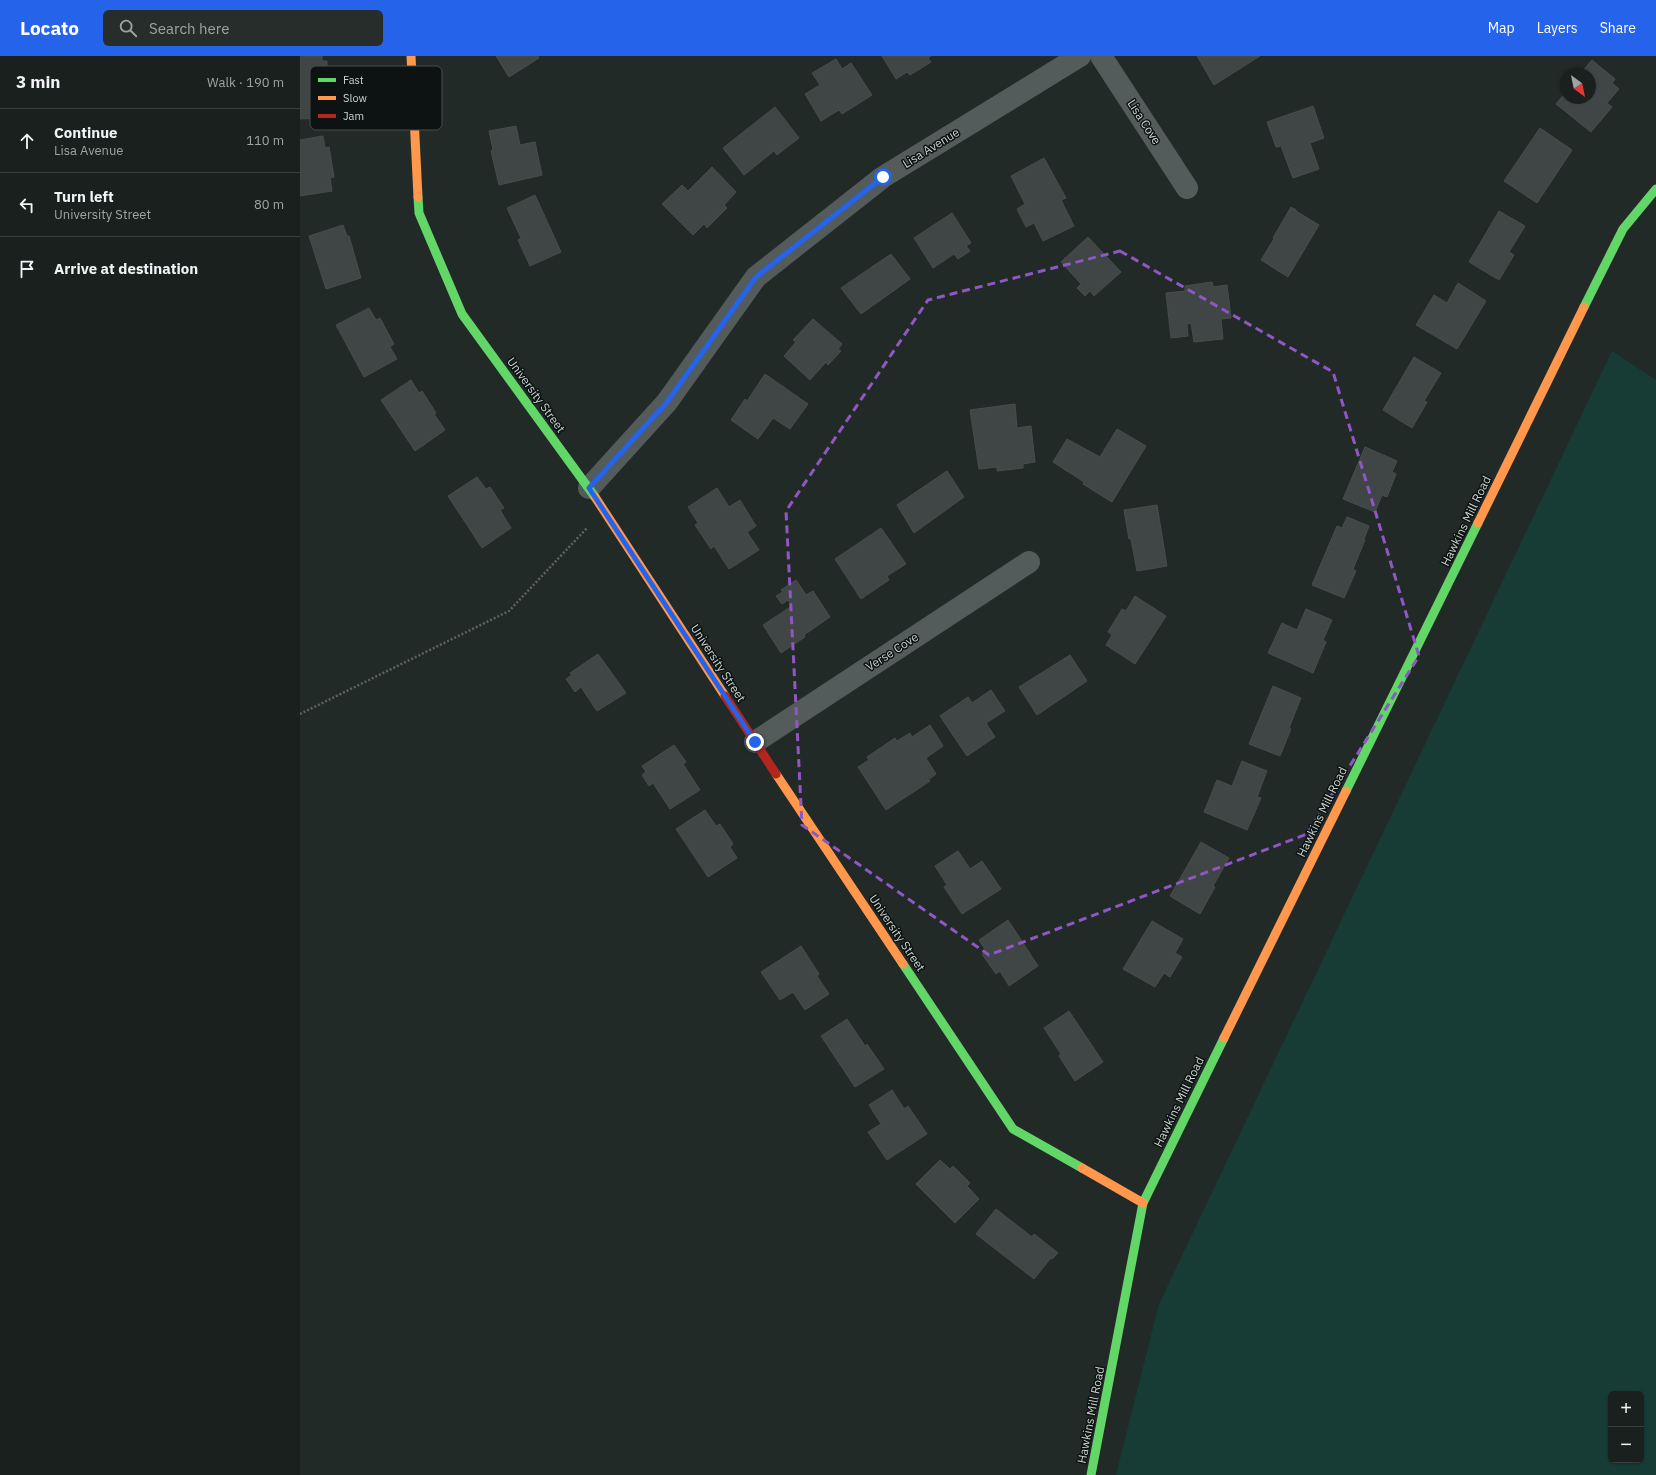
<!DOCTYPE html>
<meta charset="utf-8">
<style>
:root{--surface:#1a201e;--page:#272d2b;--text:#f1f3f6;--muted:#9fa3a4;--line:#383e3c;--accent:#2563eb}
body{margin:0;font-family:"IBM Plex Sans",sans-serif;background:var(--page);color:var(--text)}
.controls{position:absolute;right:12px;bottom:12px;display:grid;overflow:hidden;border-radius:6px;box-shadow:0 1px 3px #0004}
.controls button{width:36px;height:36px;display:grid;place-items:center;padding:0;border:0;border-bottom:1px solid var(--line);background:var(--surface);color:var(--text);font:20px sans-serif}
.compass{position:absolute;left:1260px;top:12px;width:36px;height:36px;border-radius:50%;background:var(--surface);box-shadow:0 1px 3px #0004;rotate:147deg}
.stop{position:absolute;width:12px;height:12px;margin:-9px;border:3px solid #2563eb;border-radius:50%;background:#fff}
.stop.end{background:#2563eb;border-color:#fff;box-shadow:0 1px 4px #0008}
.list{margin:0;padding:0;list-style:none}
h2{display:flex;justify-content:space-between;align-items:center;height:52px;margin:0;padding:0 16px;font-size:17px}
h2 small{font-size:13px;font-weight:400;color:var(--muted)}
.list li{display:grid;grid-template-columns:26px 1fr auto;gap:12px;align-items:center;box-sizing:border-box;height:64px;padding:0 16px;border-top:1px solid var(--line)}
.list b{display:block;font-size:15px;white-space:nowrap}
.list p{margin:0;font-size:13px;white-space:nowrap;color:var(--muted)}
.list em{font-size:13px;font-style:normal;color:var(--muted)}
.icon{flex:none;width:22px;height:22px;fill:none;stroke:currentColor;stroke-width:2;stroke-linecap:round;stroke-linejoin:round}
.map{position:relative;flex:none;width:1356px;height:1419px;overflow:hidden}
header{display:flex;align-items:center;gap:24px;box-sizing:border-box;height:56px;padding:0 20px;background:var(--accent);color:#fff}
header strong{font-size:19px}
nav{display:flex;gap:22px;margin-inline-start:auto;font-size:14px}
.search{width:280px;height:36px;background:var(--page);display:flex;align-items:center;gap:10px;box-sizing:border-box;padding:0 14px;border-radius:6px;color:var(--muted);font-size:15px}
main{display:flex}
aside{flex:1;background:var(--surface)}
.map>svg:first-child{display:block}
.green{fill:#173c35;fill-rule:evenodd}
.building{fill:#3f4645;stroke:#474d4c}
.lines{fill:none;stroke-linecap:round;stroke-linejoin:round}
.path{stroke:#5c6362;stroke-width:2.5;stroke-dasharray:2 2;stroke-linecap:butt}
.street{stroke:#535c5a;stroke-width:22}
.fast{stroke:#63d668;stroke-width:9}
.slow{stroke:#ff974d;stroke-width:9}
.jam{stroke:#b3261e;stroke-width:9}
.route{stroke:#2563eb;stroke-width:5}
.marked{fill:none;stroke:#8f56c4;stroke-width:3;stroke-dasharray:8 5;stroke-linejoin:round}
.labels{text-anchor:middle;stroke-width:3;stroke-linejoin:round;paint-order:stroke}
.street-label{font-size:12px;fill:#cad3d1;stroke:#0d1312}
.key{fill:#0d1312;stroke:#464d4b;stroke-width:1}
.key-label{font-size:11px;fill:#cad3d1}
</style>
<header>
<strong>Locato</strong>
<div class="search"><svg class="icon" aria-label="search" viewBox="0 0 24 24"><circle cx="10" cy="10" r="6"/><path d="M15 15l6 6"/></svg>Search here</div>
<nav><a>Map</a><a>Layers</a><a>Share</a></nav>
</header>
<main>
<aside>
<h2>3 min<small>Walk · 190 m</small></h2>
<ul class="list">
<li><svg class="icon" aria-label="ahead" viewBox="0 0 24 24"><path d="M12 20V5M6 11l6-6 6 6"/></svg><div><b>Continue</b><p>Lisa Avenue</p></div><em>110 m</em></li>
<li><svg class="icon" aria-label="left" viewBox="0 0 24 24"><path d="M17 20v-9H6M10 6l-5 5 5 5"/></svg><div><b>Turn left</b><p>University Street</p></div><em>80 m</em></li>
<li><svg class="icon" aria-label="arrive" viewBox="0 0 24 24"><path d="M6 21V4h12l-3 4 3 4H6"/></svg><div><b>Arrive at destination</b></div></li>
</ul>
</aside>
<div class="map">
<svg width="1356" height="1419" viewBox="0 0 1356 1419">
<rect width="100%" height="100%" fill="#222a28"/>
<path class="green" d="M1312 295 1356 324V1419H816L859 1248ZM1311 1338H1341V1404H1311Z"/>
<g class="building">
<polygon points="0,0 22,0 22,5 27,5 27,36 23,36 22,62 0,63"/>
<polygon points="196,0 238,0 239,2 209,21"/>
<polygon points="582,0 631,0 628,2 631,6 610,19 607,16 596,23"/>
<polygon points="897,0 960,0 914,29"/>
<polygon points="536,3 542,13 551,7 572,39 542,58 539,54 521,65 505,38 520,29 512,17"/>
<polygon points="1292,4 1315,23 1312,27 1319,33 1307,47 1312,51 1291,76 1256,48 1266,36 1266,42 1290,42 1290,18 1280,18"/>
<polygon points="1013,50 1024,82 1010,87 1019,113 993,122 981,90 976,91 967,66"/>
<polygon points="475,51 499,82 477,99 474,95 444,119 423,92"/>
<polygon points="216,70 220,89 235,86 242,119 199,129 191,95 193,94 189,75"/>
<polygon points="1240,72 1272,94 1237,147 1204,125"/>
<polygon points="23,80 25,92 29,91 34,121 30,122 32,135 0,140 0,84"/>
<polygon points="744,102 766,142 761,144 774,170 743,185 734,167 726,171 717,153 725,148 711,120"/>
<polygon points="412,111 436,136 424,149 427,152 407,172 404,168 393,179 362,148 382,129 388,135"/>
<polygon points="235,139 261,196 230,210 218,184 221,182 207,152"/>
<polygon points="991,151 996,154 996,155 1019,169 988,221 961,204 974,183 973,182"/>
<polygon points="1199,155 1225,170 1209,196 1214,199 1199,224 1169,206"/>
<polygon points="652,157 671,187 666,190 670,195 658,203 654,198 633,212 614,182"/>
<polygon points="43,169 47,180 49,180 61,222 26,233 9,180"/>
<polygon points="788,181 821,216 794,240 790,235 785,240 777,232 781,228 761,206"/>
<polygon points="591,198 610,223 561,258 541,232"/>
<polygon points="912,226 913,231 927,229 931,262 921,263 923,283 894,286 891,267 887,268 888,280 871,282 866,237 885,235 885,230"/>
<polygon points="1158,227 1186,245 1157,293 1116,269 1134,239 1147,247"/>
<polygon points="69,252 76,264 80,262 94,288 90,291 97,303 64,321 36,269"/>
<polygon points="513,263 542,288 538,293 541,295 528,309 526,306 510,324 484,300 496,286 493,284"/>
<polygon points="1114,301 1141,317 1124,345 1127,346 1112,372 1083,354"/>
<polygon points="465,318 508,348 490,373 473,362 458,383 431,364 445,343 447,345"/>
<polygon points="111,324 119,337 122,335 136,357 134,358 145,374 115,395 81,344"/>
<polygon points="715,348 717,372 731,370 735,406 723,408 723,412 697,415 697,411 679,413 670,354"/>
<polygon points="817,373 846,390 812,446 783,428 784,426 753,406 767,383 800,401"/>
<polygon points="1065,391 1097,405 1092,416 1096,418 1087,441 1082,439 1075,456 1043,443"/>
<polygon points="647,415 664,441 614,477 597,449"/>
<polygon points="177,421 186,433 190,431 204,452 200,454 211,472 182,492 148,440"/>
<polygon points="417,432 429,451 440,444 456,470 447,476 459,494 429,513 414,490 411,493 395,469 398,467 388,451"/>
<polygon points="857,449 867,510 837,515 831,483 829,483 824,454"/>
<polygon points="1047,461 1069,470 1064,483 1065,484 1053,513 1056,515 1044,542 1012,529 1037,470 1042,472"/>
<polygon points="581,472 606,508 587,520 589,524 561,543 535,503"/>
<polygon points="496,524 506,539 513,535 530,561 504,579 505,581 481,597 463,569 492,550 488,544 482,548 476,540 483,536 481,534"/>
<polygon points="835,540 866,560 835,608 806,589 812,579 808,576 822,553 826,555"/>
<polygon points="1006,553 1032,564 1023,584 1026,586 1013,617 968,597 982,567 997,574"/>
<polygon points="298,598 326,637 297,655 281,631 275,636 266,623 272,619 270,617"/>
<polygon points="770,599 787,625 737,659 719,631"/>
<polygon points="973,630 1001,642 989,672 991,673 980,700 949,688"/>
<polygon points="691,634 705,655 686,667 695,681 667,700 640,660 668,641 672,647"/>
<polygon points="630,669 643,690 626,702 636,718 628,724 630,725 586,754 558,711 569,704 567,701 595,682 597,685 610,677 612,681"/>
<polygon points="374,689 386,706 383,708 400,734 370,753 353,727 349,730 342,719 346,716 342,710"/>
<polygon points="942,705 967,715 957,741 961,742 947,774 904,756 917,724 932,730"/>
<polygon points="405,754 416,770 420,768 433,788 430,791 437,802 408,821 376,773"/>
<polygon points="901,786 929,802 913,830 915,831 900,858 870,840"/>
<polygon points="658,795 670,813 682,805 701,833 662,858 644,831 647,829 635,810"/>
<polygon points="708,864 738,910 709,930 700,915 696,918 682,898 686,895 679,884"/>
<polygon points="852,865 883,883 875,897 882,901 870,921 864,917 855,931 823,913"/>
<polygon points="501,890 519,918 517,920 529,938 505,954 493,936 480,944 461,916"/>
<polygon points="769,955 803,1006 775,1025 759,1000 761,998 744,972"/>
<polygon points="547,963 565,990 567,988 584,1013 555,1031 521,980"/>
<polygon points="592,1034 604,1053 608,1050 627,1078 587,1104 568,1076 581,1068 569,1049"/>
<polygon points="640,1104 650,1113 653,1110 670,1127 667,1130 679,1143 655,1167 616,1128"/>
<polygon points="696,1153 732,1181 734,1178 758,1197 752,1203 751,1202 734,1223 676,1178"/>
</g>
<g class="lines">
<polyline class="path" points="0,658 209,555 287,472"/>
<g class="street">
<polyline points="801,0 887,132"/>
<polyline points="289,432 367,346 456,221 583,121 780,0"/>
<polyline points="455,686 729,506"/>
</g>
<g class="fast">
<polyline points="118,141 119,157 162,258 295,441"/>
<polyline points="1284,251 1323,173 1356,133"/>
<polyline points="1046,735 1178,467"/>
<polyline points="603,908 713,1073 782,1112"/>
<polyline points="791,1419 843,1147 924,982"/>
</g>
<g class="slow">
<polyline points="111,0 118,141"/>
<polyline points="295,441 425,640"/>
<polyline points="1178,467 1284,251"/>
<polyline points="476,718 603,908"/>
<polyline points="924,982 1046,735"/>
<polyline points="782,1112 843,1147"/>
</g>
<polyline class="jam" points="425,640 476,718"/>
</g>
<g class="lines">
<polyline class="route" points="455,686 289,432 367,346 456,221 583,121"/>
</g>
<path class="marked" d="M820 195 1033 316 1119 600 1007 778 689 899 502 769 486 455 628 244Z"/>
<g class="labels">
<g class="street-label">
<text transform="translate(844 66) rotate(57)" y="4">Lisa Cove</text>
<text transform="translate(631 92) rotate(-32)" y="4">Lisa Avenue</text>
<text transform="translate(236 339) rotate(54)" y="4">University Street</text>
<text transform="translate(1166 465) rotate(-64)" y="4">Hawkins Mill Road</text>
<text transform="translate(592 596) rotate(-33)" y="4">Verse Cove</text>
<text transform="translate(418 607) rotate(57)" y="4">University Street</text>
<text transform="translate(1022 756) rotate(-64)" y="4">Hawkins Mill Road</text>
<text transform="translate(597 877) rotate(56)" y="4">University Street</text>
<text transform="translate(879 1046) rotate(-64)" y="4">Hawkins Mill Road</text>
<text transform="translate(791 1359) rotate(-79)" y="4">Hawkins Mill Road</text>
</g>
</g>
<rect x="10" y="10" width="132" height="64" rx="6" class="key"/>
<rect x="18" y="22" width="18" height="4" fill="#63d668"/>
<rect x="18" y="40" width="18" height="4" fill="#ff974d"/>
<rect x="18" y="58" width="18" height="4" fill="#b3261e"/>
<g class="key-label">
<text x="43" y="28">Fast</text>
<text x="43" y="46">Slow</text>
<text x="43" y="64">Jam</text>
</g>
</svg>
<div class="controls">
<button>+</button>
<button>−</button>
</div>
<svg class="compass" viewBox="-18 -18 36 36"><path d="M0-13l5 13h-10z" fill="#e53935"/><path d="M0 13l5-13h-10z" fill="#9fa3a4"/></svg>
<div class="stop" style="left:583px;top:121px"></div>
<div class="stop end" style="left:455px;top:686px"></div>
</div>
</main>
